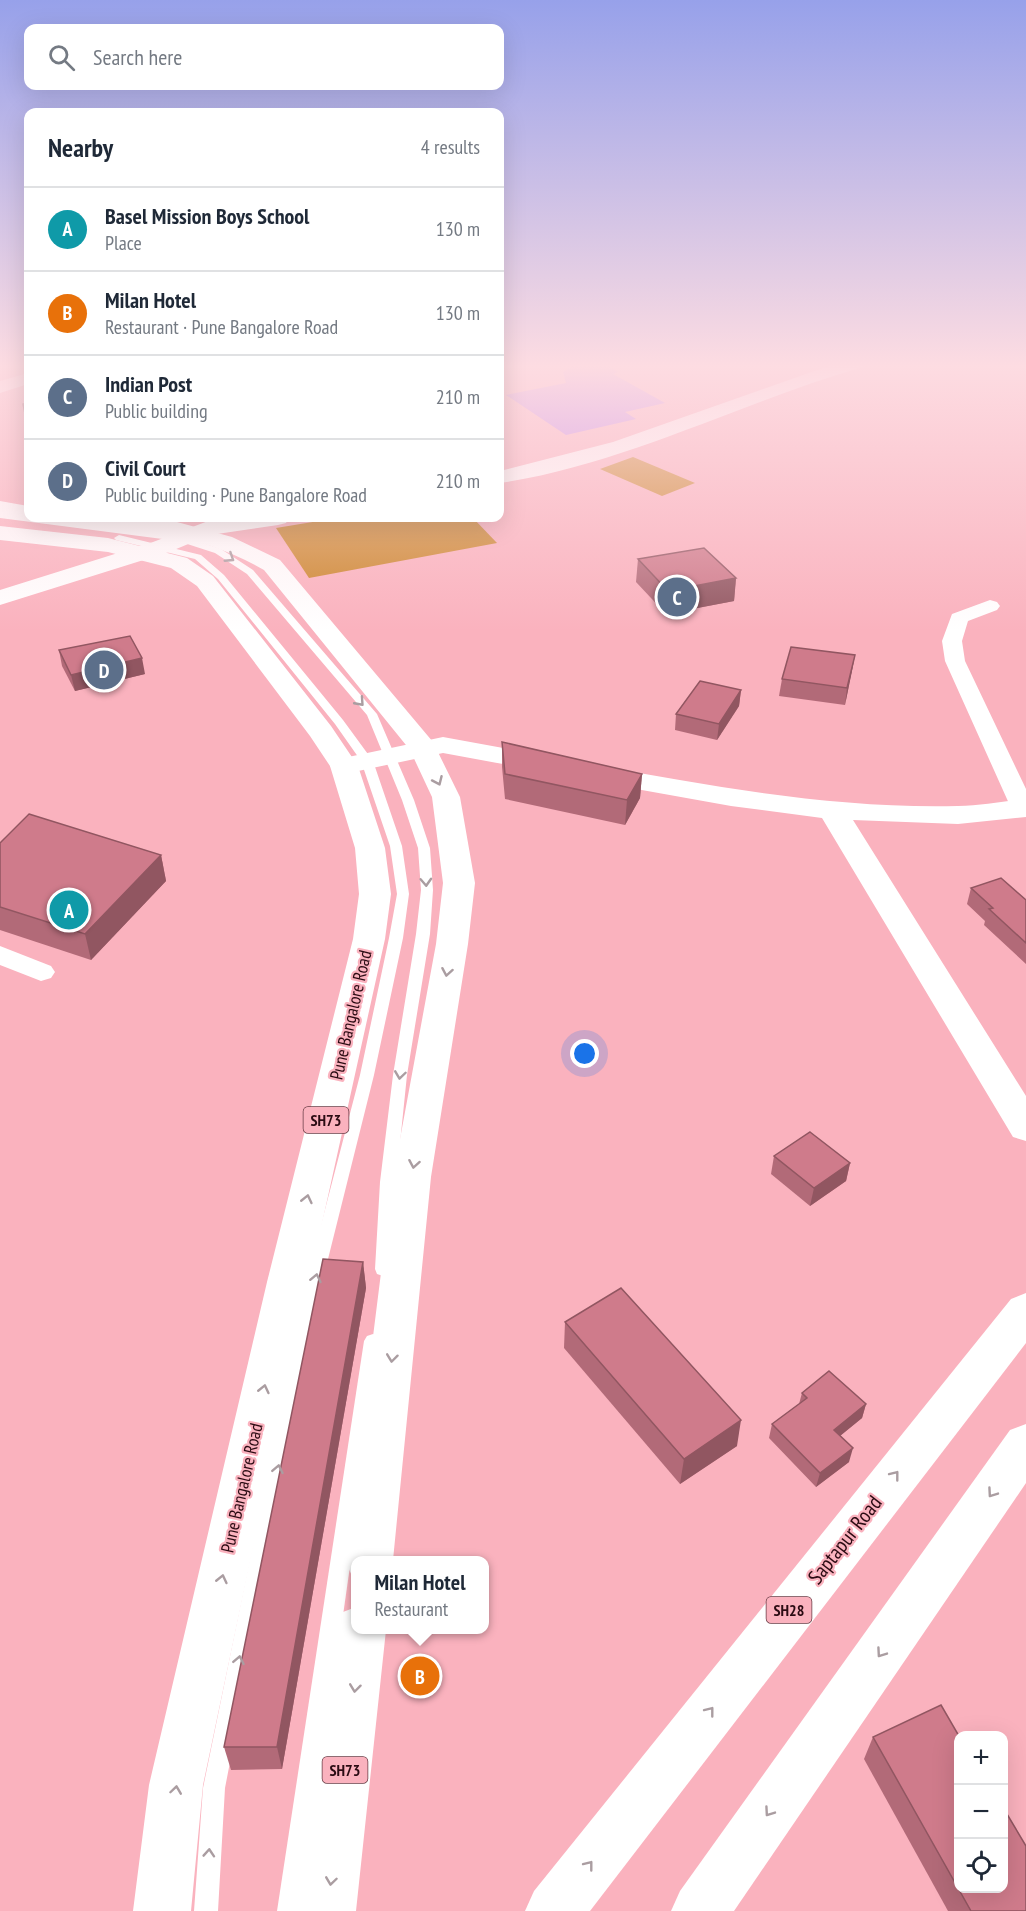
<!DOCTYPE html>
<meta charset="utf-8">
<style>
:root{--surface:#fff;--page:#f6f6f7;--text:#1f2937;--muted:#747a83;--line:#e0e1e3;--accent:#111827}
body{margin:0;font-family:"PT Sans Narrow",sans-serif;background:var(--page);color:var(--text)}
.controls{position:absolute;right:18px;bottom:18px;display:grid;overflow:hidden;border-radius:12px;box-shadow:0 6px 24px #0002}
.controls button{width:54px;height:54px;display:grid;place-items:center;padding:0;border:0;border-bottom:2px solid var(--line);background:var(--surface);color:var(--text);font:30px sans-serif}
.you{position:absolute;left:585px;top:1054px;width:21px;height:21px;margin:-15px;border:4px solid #fff;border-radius:50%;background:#1a73e8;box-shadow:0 0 0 9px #1a73e833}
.badge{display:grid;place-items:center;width:39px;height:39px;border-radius:50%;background:var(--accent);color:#fff;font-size:20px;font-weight:700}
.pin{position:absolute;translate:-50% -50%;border:3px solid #fff;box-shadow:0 2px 6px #0006}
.popup{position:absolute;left:351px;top:1556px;width:138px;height:78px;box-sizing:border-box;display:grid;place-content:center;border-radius:12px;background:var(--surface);filter:drop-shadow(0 2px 4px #0005);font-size:20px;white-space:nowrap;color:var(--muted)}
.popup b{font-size:22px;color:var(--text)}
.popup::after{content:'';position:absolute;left:50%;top:100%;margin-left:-12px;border:12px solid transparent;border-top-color:var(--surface)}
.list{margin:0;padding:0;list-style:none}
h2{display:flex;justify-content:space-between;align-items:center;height:78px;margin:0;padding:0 24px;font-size:26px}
h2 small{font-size:20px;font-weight:400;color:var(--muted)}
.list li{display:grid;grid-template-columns:39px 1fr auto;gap:18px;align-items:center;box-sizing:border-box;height:84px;padding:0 24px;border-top:2px solid var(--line)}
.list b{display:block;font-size:22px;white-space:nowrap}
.list p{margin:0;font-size:20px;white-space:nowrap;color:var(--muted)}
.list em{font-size:20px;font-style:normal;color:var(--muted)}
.icon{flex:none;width:33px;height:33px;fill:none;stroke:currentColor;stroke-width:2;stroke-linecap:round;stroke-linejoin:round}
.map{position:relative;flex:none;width:1026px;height:1911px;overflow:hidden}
.search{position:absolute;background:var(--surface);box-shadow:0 6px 24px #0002;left:24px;top:24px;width:480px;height:66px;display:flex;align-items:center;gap:15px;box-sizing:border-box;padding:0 21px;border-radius:12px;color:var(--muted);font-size:22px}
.panel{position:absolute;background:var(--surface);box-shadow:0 6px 24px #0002;left:24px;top:108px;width:480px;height:414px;border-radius:12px}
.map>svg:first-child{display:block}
.green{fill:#cc862d}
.water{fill:#be84ee}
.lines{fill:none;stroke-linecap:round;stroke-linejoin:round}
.lane{fill:#fff;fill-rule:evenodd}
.street{fill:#fff;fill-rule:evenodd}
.secondary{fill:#fff;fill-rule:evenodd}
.primary{fill:#fff;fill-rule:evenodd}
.wall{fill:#b26a78}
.shaded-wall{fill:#915661}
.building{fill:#cf7b8b;stroke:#915661;stroke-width:1.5}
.oneway{stroke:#aa9da1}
.labels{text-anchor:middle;stroke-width:4.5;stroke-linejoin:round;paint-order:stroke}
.shield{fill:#fab2be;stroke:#693d46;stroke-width:1.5}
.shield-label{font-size:16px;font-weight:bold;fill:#2b0b13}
.street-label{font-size:18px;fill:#2b0b13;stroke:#fab2be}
.near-street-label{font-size:21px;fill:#2b0b13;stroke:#fab2be}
</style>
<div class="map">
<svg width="1026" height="1911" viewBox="0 0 1026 1911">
<rect width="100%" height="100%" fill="#fab2be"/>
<g class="green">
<polygon points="633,457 695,483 662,496 600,469"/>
<polygon points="337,518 473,518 497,543 309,578 276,528"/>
</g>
<polygon class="water" points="594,363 603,363 618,372 613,374 665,403 625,412 636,419 566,435 506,395 566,383 563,372 571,367"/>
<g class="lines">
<g class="lane">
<polygon points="0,512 179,535 221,549 253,570 377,714 414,800 430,848 433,890 430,934 407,1075 396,1182 391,1269 389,1274 383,1276 377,1274 375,1269 380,1182 393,1075 416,934 421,890 418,848 402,800 367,715 247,574 215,553 178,541 0,518"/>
<polygon points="119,535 201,555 224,575 343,720 373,761 402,846 409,894 403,938 374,1075 325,1271 225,1788 218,1911 194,1911 203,1788 309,1271 360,1075 389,938 397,894 390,846 361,761 335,724 218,579 195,559 116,540 114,538"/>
<polygon points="373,1334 379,1336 382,1341 301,1911 277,1911 364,1341 367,1336"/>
</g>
<g class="street">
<polygon points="990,600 997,602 1000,606 997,610 968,621 962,641 965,661 1026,789 1026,814 1015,813 1011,808 945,661 942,641 952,614"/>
<polygon points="0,946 51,966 55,972 51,978 41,981 0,965"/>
</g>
<g class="secondary">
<path d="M837 363H866L863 367C741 402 626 464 500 483V471L613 442Z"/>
<polygon points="28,373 28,384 0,393 0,381"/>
<polygon points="216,518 289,518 286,523 278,525 210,535 169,552 0,605 0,590 153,542"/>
<polygon points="443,737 546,756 556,758 560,764 556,770 546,772 443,753 344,774 334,772 330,766 334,760"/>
<path d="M596 765C715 787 836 809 958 806 981 806 1003 801 1026 799V817L958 824 853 820 1026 1096V1141L1013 1137 822 818 731 806 586 780 582 774 586 768Z"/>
</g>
<g class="primary">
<polygon points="0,501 28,506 28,518 32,518 28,519 0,513"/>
<path d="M64 518H138L177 522 232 537 280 560 433 742 460 797 475 883 468 944 431 1177 393 1560H356V1578L352 1576 345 1560 393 1177 436 944 443 883 432 797 410 750 264 570C200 533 146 532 75 525L67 523Z"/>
<polygon points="0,526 108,538 187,558 213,576 331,726 358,766 385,848 391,894 385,939 309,1282 203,1785 191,1911 133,1911 149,1785 267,1282 353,939 359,894 355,848 330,766 310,736 197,586 171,568 108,552 0,540"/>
<polygon points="1026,1293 1026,1343 590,1911 525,1911 534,1891 1011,1299"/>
<polygon points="1026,1424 1026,1483 734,1911 671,1911 680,1891 1010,1430"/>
<polygon points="356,1607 356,1630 386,1630 356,1911 298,1911 336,1630 343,1612"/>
</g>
</g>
<g class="wall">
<polygon points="638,559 736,578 734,601 666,614 636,582"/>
<polygon points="59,650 145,674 75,691 62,666"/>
<polygon points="855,655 845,705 779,696 782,679"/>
<polygon points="741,690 739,706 717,740 675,730 676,714"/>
<polygon points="502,742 642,774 640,798 625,825 505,799 502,767"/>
<polygon points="0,843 161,855 166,881 91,960 0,930"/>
<polygon points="971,888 1026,900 1026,964 984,925 985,921 967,904"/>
<polygon points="774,1156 850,1163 846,1181 810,1206 771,1174"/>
<polygon points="363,1262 366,1288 282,1769 231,1770 224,1747"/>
<polygon points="565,1322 737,1446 680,1484 564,1348"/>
<polygon points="802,1393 866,1404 862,1418 840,1436 849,1462 816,1487 769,1438 772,1424 799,1404"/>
<polygon points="873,1737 1026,1911 948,1911 864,1759"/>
</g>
<g class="shaded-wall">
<polygon points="736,578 734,601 666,614 668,591"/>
<polygon points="855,655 852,671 845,705 847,688"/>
<polygon points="142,658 145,674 75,691 71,675"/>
<polygon points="741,690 739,706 717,740 719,724"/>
<polygon points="642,774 640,798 625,825 627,800"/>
<polygon points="161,855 166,881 91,960 85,934"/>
<polygon points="850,1163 846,1181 810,1206 814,1188"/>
<polygon points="363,1262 366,1288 282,1769 277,1747"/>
<polygon points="866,1404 862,1418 830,1444 834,1430"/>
<polygon points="741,1420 737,1446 680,1484 684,1459"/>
<polygon points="853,1448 849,1462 816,1487 820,1473"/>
</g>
<g class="building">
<polygon points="28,403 28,428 23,404"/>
<polygon points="704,548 736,578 668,591 638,559"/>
<polygon points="130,636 142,658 71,675 59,650"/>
<polygon points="791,647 855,655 847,688 782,679"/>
<polygon points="700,681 741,690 719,724 676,714"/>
<polygon points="502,742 642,774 627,800 505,774"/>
<polygon points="29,814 161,855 85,934 0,907 0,843"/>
<polygon points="1001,878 1026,900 1026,943 989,909 993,908 971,888"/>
<polygon points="810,1132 850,1163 814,1188 774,1156"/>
<polygon points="323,1259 363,1262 277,1747 224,1747"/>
<polygon points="621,1288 741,1420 684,1459 565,1322"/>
<polygon points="829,1371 866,1404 834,1430 853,1448 820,1473 772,1424 807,1398 802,1393"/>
<polygon points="941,1705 959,1736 958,1736 958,1888 1004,1888 1004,1809 1026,1846 1026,1911 971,1911 873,1737"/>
</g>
<defs><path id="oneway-chevron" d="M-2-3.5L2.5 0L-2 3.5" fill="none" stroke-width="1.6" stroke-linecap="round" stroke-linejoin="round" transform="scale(1.5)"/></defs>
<g class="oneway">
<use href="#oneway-chevron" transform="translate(230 558) rotate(33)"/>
<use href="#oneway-chevron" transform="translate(360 702) rotate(48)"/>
<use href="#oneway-chevron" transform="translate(438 781) rotate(66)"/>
<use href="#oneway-chevron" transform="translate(426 882) rotate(87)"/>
<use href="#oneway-chevron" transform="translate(447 972) rotate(100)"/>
<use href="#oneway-chevron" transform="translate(400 1075) rotate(98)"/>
<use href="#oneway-chevron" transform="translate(414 1164) rotate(100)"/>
<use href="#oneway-chevron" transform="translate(307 1199) rotate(-77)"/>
<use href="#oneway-chevron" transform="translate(316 1278) rotate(-78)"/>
<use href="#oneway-chevron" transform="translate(392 1358) rotate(97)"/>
<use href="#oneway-chevron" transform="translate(264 1389) rotate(-77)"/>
<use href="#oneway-chevron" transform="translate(278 1469) rotate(-79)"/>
<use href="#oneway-chevron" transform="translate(895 1475) rotate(-52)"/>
<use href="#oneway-chevron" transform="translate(992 1493) rotate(125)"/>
<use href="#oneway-chevron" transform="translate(222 1579) rotate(-77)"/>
<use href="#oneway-chevron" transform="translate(881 1653) rotate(125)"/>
<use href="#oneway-chevron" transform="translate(239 1660) rotate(-79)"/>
<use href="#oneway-chevron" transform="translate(355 1688) rotate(97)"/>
<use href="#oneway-chevron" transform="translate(710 1711) rotate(-52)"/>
<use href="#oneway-chevron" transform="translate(176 1790) rotate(-82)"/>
<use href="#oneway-chevron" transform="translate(769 1812) rotate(125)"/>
<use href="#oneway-chevron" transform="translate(209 1853) rotate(-86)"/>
<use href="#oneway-chevron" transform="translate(589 1865) rotate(-52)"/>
<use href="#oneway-chevron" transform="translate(331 1881) rotate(98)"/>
</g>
<linearGradient id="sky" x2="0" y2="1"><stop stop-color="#97a1ea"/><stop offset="0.58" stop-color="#fddce2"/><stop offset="1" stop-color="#fddce2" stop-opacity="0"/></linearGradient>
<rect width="1026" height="631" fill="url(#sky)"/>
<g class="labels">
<g class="shield">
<rect x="303.5" y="1107" width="45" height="26" rx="4.5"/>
<rect x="766.5" y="1597" width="45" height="26" rx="4.5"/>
<rect x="322.5" y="1757" width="45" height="26" rx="4.5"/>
</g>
<g class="shield-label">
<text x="326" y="1126">SH73</text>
<text x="789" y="1616">SH28</text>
<text x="345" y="1776">SH73</text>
</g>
<g class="street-label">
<text transform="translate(351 1015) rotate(-77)" y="6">Pune Bangalore Road</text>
<text transform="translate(242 1488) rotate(-77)" y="6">Pune Bangalore Road</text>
</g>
<g class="near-street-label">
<text transform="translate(845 1540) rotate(-52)" y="7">Saptapur Road</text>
</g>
</g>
</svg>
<div class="controls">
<button>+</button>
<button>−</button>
<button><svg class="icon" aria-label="locate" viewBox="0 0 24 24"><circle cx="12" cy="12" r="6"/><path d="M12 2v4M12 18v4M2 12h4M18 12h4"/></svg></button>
</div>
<div class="you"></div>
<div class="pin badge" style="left:69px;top:910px;background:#0f9aa8">A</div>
<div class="pin badge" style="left:420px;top:1676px;background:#e8710a">B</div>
<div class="popup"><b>Milan Hotel</b>Restaurant</div>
<div class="pin badge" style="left:677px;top:597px;background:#5c6f8a">C</div>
<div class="pin badge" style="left:104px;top:670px;background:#5c6f8a">D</div>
<div class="search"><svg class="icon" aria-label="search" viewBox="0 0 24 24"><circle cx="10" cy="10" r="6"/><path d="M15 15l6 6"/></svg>Search here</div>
<section class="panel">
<h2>Nearby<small>4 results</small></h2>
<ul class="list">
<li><span class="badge" style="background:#0f9aa8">A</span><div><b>Basel Mission Boys School</b><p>Place</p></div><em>130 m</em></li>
<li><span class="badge" style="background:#e8710a">B</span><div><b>Milan Hotel</b><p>Restaurant · Pune Bangalore Road</p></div><em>130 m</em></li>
<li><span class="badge" style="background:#5c6f8a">C</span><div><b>Indian Post</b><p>Public building</p></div><em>210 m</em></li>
<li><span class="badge" style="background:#5c6f8a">D</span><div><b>Civil Court</b><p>Public building · Pune Bangalore Road</p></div><em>210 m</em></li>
</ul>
</section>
</div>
